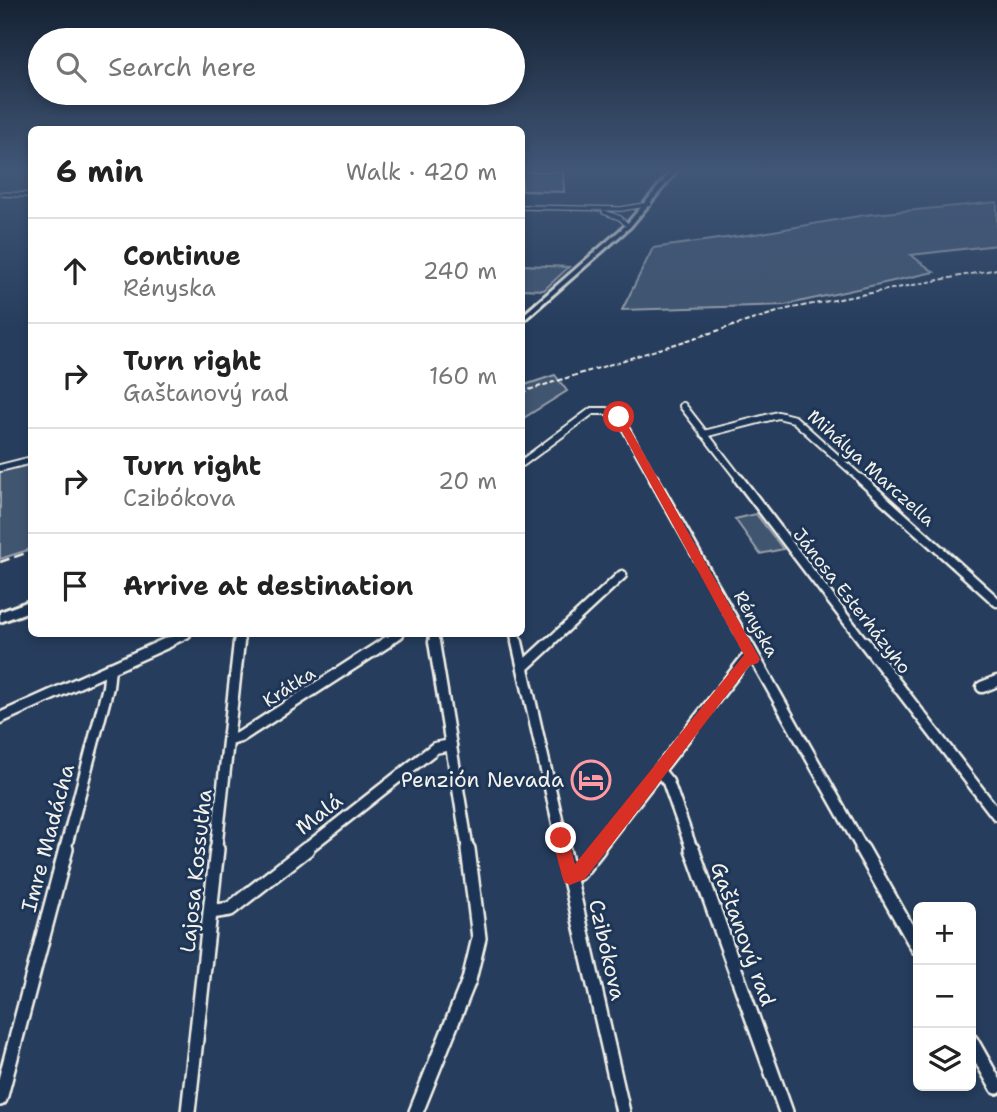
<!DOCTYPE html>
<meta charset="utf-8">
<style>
:root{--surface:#fff;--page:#f2f2f2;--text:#222;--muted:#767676;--line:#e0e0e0}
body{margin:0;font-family:"Shantell Sans",sans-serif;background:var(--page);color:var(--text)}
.controls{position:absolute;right:21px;bottom:21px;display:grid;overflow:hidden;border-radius:10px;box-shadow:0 4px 10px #0003}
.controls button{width:63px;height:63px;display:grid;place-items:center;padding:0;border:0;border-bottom:2px solid var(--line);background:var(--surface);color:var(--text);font:35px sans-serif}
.stop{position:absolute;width:21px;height:21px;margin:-16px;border:5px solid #d93025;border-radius:50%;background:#fff}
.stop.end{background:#d93025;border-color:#fff;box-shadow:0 2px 7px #0008}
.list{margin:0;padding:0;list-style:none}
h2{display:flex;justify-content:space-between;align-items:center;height:91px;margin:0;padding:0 28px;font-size:30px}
h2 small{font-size:23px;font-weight:400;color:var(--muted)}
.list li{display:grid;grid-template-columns:46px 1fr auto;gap:21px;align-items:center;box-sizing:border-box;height:105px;padding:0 28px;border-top:2px solid var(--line)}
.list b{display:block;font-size:26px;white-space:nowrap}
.list p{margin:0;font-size:23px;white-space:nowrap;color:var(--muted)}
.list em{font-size:23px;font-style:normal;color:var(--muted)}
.icon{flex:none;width:38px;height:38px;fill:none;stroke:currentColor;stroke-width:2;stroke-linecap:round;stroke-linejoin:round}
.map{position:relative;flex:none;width:997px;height:1112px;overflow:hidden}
.search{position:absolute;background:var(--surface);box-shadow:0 4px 10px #0003;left:28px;top:28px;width:497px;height:77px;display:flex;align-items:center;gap:18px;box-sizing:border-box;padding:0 24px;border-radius:38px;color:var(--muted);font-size:26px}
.panel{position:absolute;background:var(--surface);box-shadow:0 4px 10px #0003;left:28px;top:126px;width:497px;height:511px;border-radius:10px}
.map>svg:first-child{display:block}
.green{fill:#40546f;stroke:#9aa2ac;stroke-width:2}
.building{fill:#52647b;stroke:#f4f1e8;stroke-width:2}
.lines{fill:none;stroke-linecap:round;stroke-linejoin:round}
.street-far4-casing{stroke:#f4f1e8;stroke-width:6}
.street-far3-casing{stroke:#f4f1e8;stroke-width:10}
.street-far2-casing{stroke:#f4f1e8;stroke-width:13}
.street-far1-casing{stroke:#f4f1e8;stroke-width:15}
.street-casing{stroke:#f4f1e8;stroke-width:18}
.secondary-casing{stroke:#f4f1e8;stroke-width:6}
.street-far4{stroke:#1d3557;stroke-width:3.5}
.street-far3{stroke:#1d3557;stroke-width:6}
.street-far2{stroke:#1d3557;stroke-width:8}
.street-far1{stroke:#1d3557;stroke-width:10}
.street{stroke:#1d3557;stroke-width:13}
.secondary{fill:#1d3557;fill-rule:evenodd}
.rail-far1{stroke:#f4f1e8;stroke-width:2;stroke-dasharray:5 2.5;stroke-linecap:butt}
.rail{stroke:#f4f1e8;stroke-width:2.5;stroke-dasharray:10 5;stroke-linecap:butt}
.route{fill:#d93025}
.labels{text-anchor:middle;stroke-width:6;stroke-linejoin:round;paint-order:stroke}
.street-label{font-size:18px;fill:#f4f1e8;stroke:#1d3557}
.near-poi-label{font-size:21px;fill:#f4f1e8;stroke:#1d3557;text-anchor:end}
.near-street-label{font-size:21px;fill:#f4f1e8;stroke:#1d3557}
</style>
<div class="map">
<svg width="997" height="1112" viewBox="0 0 997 1112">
<rect width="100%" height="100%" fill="#263d5d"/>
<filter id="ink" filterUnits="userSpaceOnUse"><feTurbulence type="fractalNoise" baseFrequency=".0143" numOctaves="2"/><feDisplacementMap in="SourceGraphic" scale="14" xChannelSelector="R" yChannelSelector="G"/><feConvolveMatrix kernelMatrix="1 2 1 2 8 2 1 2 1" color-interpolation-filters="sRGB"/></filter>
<g filter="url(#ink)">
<g class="green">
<polygon points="997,202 997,245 911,255 934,272 785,305 622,310 653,248 762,233 864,215"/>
<polygon points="522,265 569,267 544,290 522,289"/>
<polygon points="555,375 567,391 522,419 522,386"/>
<polygon points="31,461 31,549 0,559 0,470"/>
<polygon points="756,514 783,549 760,554 735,519"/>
</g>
<polygon class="building" points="522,172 563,172 564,192 522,191"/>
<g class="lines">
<defs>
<g id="street-far4">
<polyline points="0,194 32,195"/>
<polyline points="522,207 621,209 650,204"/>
<polyline points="604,212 620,218 628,226"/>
</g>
<g id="street-far3">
<polyline points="683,406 741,481"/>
<polyline points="704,434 778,415 794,419 863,481"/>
<polyline points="522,463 592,411 607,411 619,417 655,481"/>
<polyline points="0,468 32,460"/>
</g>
<g id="street-far2">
<polyline points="654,479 747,644"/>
<polyline points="739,479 865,644"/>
<polyline points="861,479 997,602"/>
<polyline points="433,634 435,644"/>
<polyline points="515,634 517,644"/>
<polyline points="165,644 186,634"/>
<polyline points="239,644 240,634"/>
<polyline points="384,644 399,634"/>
<polyline points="548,644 622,575"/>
</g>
<g id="street-far1">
<polyline points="434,642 468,850"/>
<polyline points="517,642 564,850"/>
<polyline points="746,642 863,850"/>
<polyline points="864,642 997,815"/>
<polyline points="523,667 550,642"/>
<polyline points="982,687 997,681"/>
<polyline points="0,718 169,642"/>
<polyline points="230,740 240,737 387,642"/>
<polyline points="659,771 668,782 692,850"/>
<polyline points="65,850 108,687 110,668"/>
<polyline points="216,850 239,642"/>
<polyline points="305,850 435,748 451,745"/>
<polyline points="597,850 745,660 754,659"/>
</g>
<g id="street">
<polyline points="563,849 623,1112"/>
<polyline points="692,849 786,1112"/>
<polyline points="862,849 918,948"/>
<polyline points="570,876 579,873 598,849"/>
<polyline points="211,912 230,909 307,849"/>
<polyline points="971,1041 997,1087"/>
<polyline points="0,1099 66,849"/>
<polyline points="188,1112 217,849"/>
<polyline points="416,1112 469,980 479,938 468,849"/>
</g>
<g id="secondary">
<polygon points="671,172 676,172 630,227 524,320 522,321 522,316 626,225"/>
<polygon points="32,600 32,610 0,622 0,612"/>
</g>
</defs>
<use href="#street-far4" class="street-far4-casing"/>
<use href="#street-far3" class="street-far3-casing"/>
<use href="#street-far2" class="street-far2-casing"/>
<use href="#street-far1" class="street-far1-casing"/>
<use href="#street" class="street-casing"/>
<use href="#secondary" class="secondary-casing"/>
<use href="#street-far4" class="street-far4"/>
<use href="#street-far3" class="street-far3"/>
<use href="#street-far2" class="street-far2"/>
<use href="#street-far1" class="street-far1"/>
<use href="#street" class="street"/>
<use href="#secondary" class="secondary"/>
<polyline class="rail-far1" points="522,392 787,309 997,269"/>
<polyline class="rail" points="0,562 32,551"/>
</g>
</g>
<linearGradient id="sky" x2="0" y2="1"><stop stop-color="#152233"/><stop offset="0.52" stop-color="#415778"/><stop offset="1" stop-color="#415778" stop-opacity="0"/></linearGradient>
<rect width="997" height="328" fill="url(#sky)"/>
<polygon class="route" points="619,414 623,417 760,659 758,663 749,666 585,879 570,885 564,882 562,876 552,838 555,832 561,829 566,832 575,864 744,655 614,417"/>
<defs>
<symbol id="hotel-ring" viewBox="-11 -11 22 22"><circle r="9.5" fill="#1d3557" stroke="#ff9aa2" stroke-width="1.5"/><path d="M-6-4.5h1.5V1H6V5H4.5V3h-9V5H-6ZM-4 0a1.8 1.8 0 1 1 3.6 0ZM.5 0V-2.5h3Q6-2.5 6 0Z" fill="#ff9aa2"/></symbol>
</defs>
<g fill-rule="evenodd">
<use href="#hotel-ring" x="569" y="758" width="44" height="44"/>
</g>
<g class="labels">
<g class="street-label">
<text transform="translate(871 468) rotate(42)" y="6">Mihálya Marczella</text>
<text transform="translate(852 601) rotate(52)" y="6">Jánosa Esterházyho</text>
<text transform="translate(756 624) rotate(61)" y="6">Rényska</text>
<text transform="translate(289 687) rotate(-33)" y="6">Krátka</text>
</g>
<g class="near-poi-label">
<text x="564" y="787">Penzión Nevada</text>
</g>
<g class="near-street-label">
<text transform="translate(319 814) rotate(-38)" y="7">Malá</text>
<text transform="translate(48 838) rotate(-75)" y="7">Imre Madácha</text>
<text transform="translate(196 871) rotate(-84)" y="7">Lajosa Kossutha</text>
<text transform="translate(743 934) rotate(70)" y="7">Gaštanový rad</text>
<text transform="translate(607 950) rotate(77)" y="7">Czibókova</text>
</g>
</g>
</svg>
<div class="controls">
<button>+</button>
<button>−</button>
<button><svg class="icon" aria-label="layers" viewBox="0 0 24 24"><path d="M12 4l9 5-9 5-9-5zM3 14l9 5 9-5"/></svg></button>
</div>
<div class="stop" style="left:619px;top:417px"></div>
<div class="stop end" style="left:561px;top:838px"></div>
<div class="search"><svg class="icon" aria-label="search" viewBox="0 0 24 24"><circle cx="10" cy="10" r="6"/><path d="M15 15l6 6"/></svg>Search here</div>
<section class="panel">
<h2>6 min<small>Walk · 420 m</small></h2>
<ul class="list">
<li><svg class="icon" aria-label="ahead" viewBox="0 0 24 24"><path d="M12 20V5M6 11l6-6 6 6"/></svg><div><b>Continue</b><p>Rényska</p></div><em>240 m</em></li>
<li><svg class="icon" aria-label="right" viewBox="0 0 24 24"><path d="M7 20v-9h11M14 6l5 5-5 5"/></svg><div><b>Turn right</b><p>Gaštanový rad</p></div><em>160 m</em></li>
<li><svg class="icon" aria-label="right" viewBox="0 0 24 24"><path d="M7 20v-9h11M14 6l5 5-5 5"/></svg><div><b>Turn right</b><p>Czibókova</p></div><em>20 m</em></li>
<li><svg class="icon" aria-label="arrive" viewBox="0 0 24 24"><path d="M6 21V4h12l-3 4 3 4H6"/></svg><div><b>Arrive at destination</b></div></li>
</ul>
</section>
</div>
